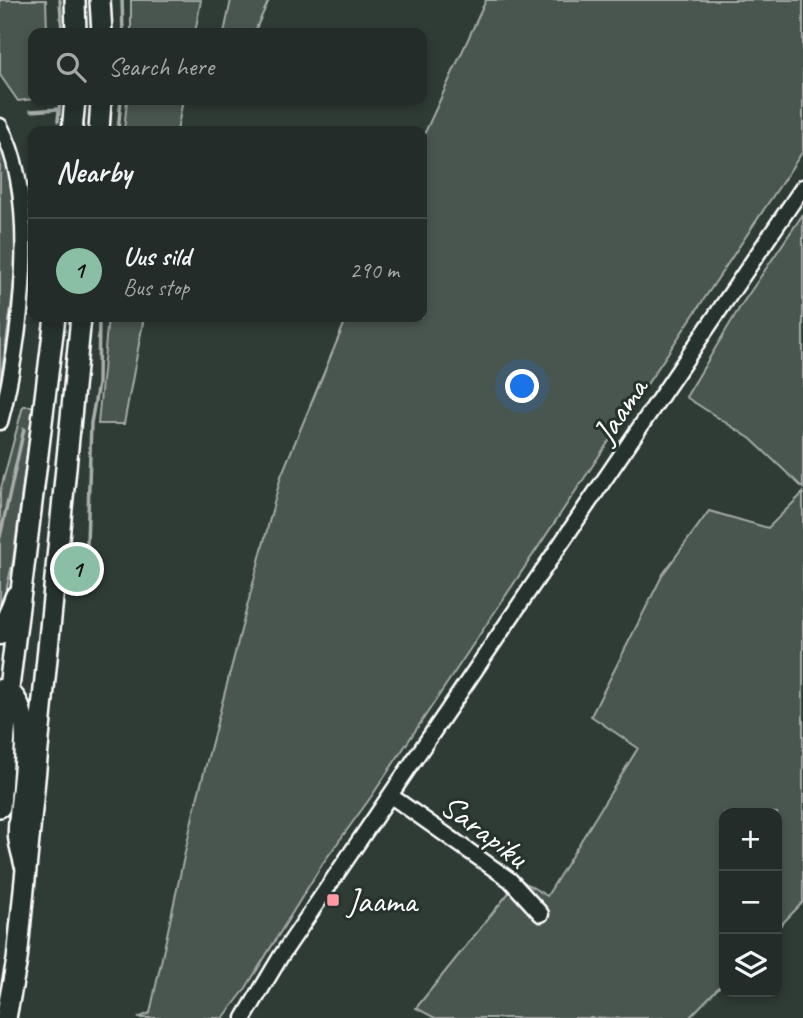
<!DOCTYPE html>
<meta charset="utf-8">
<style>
:root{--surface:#232c28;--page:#2b3430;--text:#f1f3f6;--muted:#a3a7a8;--line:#404845;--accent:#8abfa5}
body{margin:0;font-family:Caveat,sans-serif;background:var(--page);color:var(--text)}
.controls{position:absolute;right:21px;bottom:21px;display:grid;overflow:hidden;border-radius:14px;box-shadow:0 4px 10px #0003}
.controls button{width:63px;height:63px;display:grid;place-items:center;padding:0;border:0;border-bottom:2px solid var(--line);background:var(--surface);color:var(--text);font:35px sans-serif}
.you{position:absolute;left:523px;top:387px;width:24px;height:24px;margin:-18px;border:5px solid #fff;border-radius:50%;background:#1a73e8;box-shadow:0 0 0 10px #1a73e833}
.badge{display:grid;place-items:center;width:46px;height:46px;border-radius:50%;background:var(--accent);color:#111;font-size:23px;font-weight:700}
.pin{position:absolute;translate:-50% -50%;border:4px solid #fff;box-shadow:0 2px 7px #0006}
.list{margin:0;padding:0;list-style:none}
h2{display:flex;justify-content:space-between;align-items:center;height:91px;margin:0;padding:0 28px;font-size:30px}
h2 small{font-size:23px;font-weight:400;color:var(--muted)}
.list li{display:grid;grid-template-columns:46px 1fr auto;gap:21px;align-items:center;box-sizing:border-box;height:105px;padding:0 28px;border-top:2px solid var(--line)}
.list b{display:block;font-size:26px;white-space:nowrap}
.list p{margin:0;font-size:23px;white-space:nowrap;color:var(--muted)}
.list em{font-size:23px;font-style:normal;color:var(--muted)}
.icon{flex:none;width:38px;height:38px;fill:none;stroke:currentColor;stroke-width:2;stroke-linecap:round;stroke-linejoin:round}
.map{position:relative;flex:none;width:803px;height:1018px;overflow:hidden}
.search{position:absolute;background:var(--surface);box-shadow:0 4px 10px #0003;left:28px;top:28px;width:399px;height:77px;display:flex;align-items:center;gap:18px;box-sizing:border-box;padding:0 24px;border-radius:14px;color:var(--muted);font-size:26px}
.panel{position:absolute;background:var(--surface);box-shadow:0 4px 10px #0003;left:28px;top:126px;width:399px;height:196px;border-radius:14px}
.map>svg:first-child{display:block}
.green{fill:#4a544f;stroke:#a4aaa7;stroke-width:2}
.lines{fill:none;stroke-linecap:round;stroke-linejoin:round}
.stream{stroke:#a9afac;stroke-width:3.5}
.minor-casing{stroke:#fff;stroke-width:19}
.major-casing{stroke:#fff;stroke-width:23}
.highway-casing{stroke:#fff;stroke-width:24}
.minor{stroke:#26332d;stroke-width:14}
.major{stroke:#26332d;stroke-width:18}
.highway{stroke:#26332d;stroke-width:19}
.poi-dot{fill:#ff9aa2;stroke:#26332d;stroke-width:2.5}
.labels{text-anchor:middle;stroke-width:6;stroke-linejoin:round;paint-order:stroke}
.street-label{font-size:33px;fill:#fff;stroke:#26332d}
.poi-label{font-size:33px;fill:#fff;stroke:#26332d;text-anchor:start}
</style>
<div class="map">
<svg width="803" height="1018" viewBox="0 0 803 1018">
<rect width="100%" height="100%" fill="#2f3b35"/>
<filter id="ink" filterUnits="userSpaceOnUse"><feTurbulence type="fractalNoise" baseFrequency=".0143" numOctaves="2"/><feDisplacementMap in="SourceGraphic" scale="14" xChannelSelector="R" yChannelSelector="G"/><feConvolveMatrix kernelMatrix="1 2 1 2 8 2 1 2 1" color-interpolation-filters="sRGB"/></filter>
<g filter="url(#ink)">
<g class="green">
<polygon points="0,0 46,0 47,33 33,33 33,99 18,101 0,75"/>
<polygon points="131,0 201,0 195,33 131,33"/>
<polygon points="231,0 269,0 254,33 224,33"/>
<polygon points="486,0 803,0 803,151 371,797 323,863 244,991 223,1018 138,1018 150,1013 194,811 281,476 347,317 422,317 422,139"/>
<polygon points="127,100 183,100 177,131 124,131"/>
<path d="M0 141C30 219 11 304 0 383Z"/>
<polygon points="803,214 803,488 751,439 686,397 740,307"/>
<polygon points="108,317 144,317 124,424 98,424"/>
<polygon points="23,406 33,406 13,561 0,616 0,492"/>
<polygon points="803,493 803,902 777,929 777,813 724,813 724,982 689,1018 435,1018 416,1008 511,890 514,876 547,896 638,748 591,716 663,574 709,511 768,528"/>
</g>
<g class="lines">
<g class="stream">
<polyline points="60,0 62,33"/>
<polyline points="122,0 123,33"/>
<polyline points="31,111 59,109"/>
<polyline points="58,121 60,100"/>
<polyline points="118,131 121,100"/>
<polyline points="0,537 24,429"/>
<polyline points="87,544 91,423 98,384 99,317"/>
</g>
<defs>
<g id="minor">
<path d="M0 126C40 197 21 344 0 422"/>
<polyline points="391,796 510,880 541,914"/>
<polyline points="244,1018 281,956 803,187"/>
</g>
<g id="major">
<polyline points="0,635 15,596"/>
<path d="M0 689C45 695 15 807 18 837 19 846 22 855 24 864"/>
</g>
<g id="highway">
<polyline points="75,0 76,33"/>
<polyline points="100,0 102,33"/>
<polyline points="72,131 75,100"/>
<polyline points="99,131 101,100"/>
<polyline points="0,807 7,704 55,317"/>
<polyline points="6,1018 17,960 81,317"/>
</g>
</defs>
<use href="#minor" class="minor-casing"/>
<use href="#major" class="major-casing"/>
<use href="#highway" class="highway-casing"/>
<use href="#minor" class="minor"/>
<use href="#major" class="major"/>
<use href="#highway" class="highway"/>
</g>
</g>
<rect class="poi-dot" x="326" y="893" width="14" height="14" rx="3.5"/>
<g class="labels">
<g class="street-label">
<text transform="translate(619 410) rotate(-56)" y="12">Jaama</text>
<text transform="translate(485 830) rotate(37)" y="12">Sarapiku</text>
</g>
<g class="poi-label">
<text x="347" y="912">Jaama</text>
</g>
</g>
</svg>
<div class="controls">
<button>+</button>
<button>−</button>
<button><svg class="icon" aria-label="layers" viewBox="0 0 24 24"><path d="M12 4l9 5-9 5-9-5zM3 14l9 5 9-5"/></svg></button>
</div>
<div class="you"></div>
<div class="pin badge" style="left:77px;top:569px">1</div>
<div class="search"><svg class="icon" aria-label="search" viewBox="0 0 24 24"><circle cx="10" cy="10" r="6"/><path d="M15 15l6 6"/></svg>Search here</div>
<section class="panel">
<h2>Nearby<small></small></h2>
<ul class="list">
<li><span class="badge">1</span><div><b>Uus sild</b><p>Bus stop</p></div><em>290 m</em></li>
</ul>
</section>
</div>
